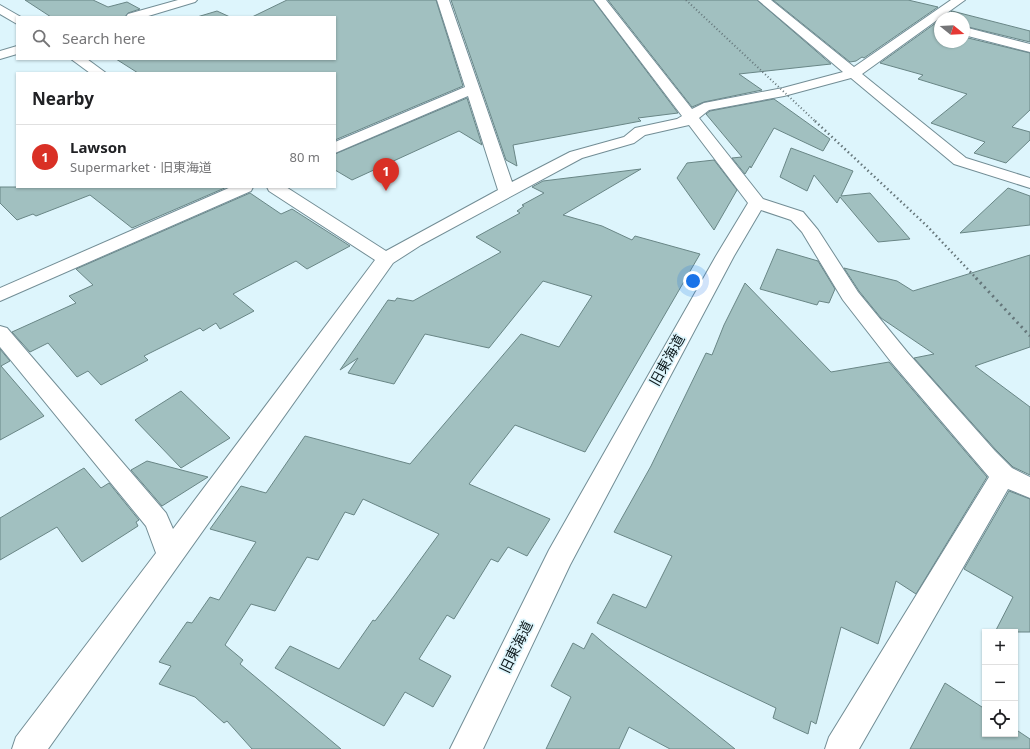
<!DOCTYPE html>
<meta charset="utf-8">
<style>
:root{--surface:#fff;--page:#f6f6f6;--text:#202124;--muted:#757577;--line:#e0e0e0;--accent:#d93025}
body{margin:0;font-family:"Noto Sans","Noto Sans JP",sans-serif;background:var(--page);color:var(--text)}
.controls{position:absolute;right:12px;bottom:12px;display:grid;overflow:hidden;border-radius:0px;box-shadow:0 1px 3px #0004}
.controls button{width:36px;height:36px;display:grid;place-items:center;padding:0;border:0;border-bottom:1px solid var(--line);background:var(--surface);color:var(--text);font:20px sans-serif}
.compass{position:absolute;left:934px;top:12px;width:36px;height:36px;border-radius:50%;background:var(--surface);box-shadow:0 1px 3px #0004;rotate:108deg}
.you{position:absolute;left:693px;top:281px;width:14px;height:14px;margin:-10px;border:3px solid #fff;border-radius:50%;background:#1a73e8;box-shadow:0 0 0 6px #1a73e833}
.badge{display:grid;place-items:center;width:26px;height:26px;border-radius:50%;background:var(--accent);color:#fff;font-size:13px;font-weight:700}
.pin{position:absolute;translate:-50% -33px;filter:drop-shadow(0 1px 2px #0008)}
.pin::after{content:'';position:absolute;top:21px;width:14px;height:12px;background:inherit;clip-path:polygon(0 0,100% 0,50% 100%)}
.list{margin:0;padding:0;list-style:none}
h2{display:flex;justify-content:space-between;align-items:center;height:52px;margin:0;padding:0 16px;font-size:17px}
h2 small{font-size:13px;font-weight:400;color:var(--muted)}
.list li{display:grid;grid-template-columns:26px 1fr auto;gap:12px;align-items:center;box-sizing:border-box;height:64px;padding:0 16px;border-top:1px solid var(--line)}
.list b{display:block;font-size:15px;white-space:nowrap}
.list p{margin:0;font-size:13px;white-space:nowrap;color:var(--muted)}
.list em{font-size:13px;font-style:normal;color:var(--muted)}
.icon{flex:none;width:22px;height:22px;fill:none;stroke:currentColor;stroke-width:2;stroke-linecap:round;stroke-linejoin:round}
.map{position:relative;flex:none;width:1030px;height:749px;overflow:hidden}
.search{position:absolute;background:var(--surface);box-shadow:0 1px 3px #0004;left:16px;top:16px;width:320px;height:44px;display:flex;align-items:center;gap:10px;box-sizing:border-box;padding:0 14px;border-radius:0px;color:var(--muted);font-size:15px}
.panel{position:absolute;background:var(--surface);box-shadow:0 1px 3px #0004;left:16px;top:72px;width:320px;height:116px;border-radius:0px}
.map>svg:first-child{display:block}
.building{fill:#a1c0c0;stroke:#698686}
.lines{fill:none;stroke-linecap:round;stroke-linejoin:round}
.minor-casing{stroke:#728d95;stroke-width:2}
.minor{fill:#fff;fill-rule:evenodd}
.rail-far2{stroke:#65767a;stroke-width:2;stroke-dasharray:1 2.5;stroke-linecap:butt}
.rail-far1{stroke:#65767a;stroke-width:2.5;stroke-dasharray:1.5 3;stroke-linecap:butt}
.rail{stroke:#65767a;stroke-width:3;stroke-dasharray:2 4;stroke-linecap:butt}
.labels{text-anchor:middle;stroke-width:3.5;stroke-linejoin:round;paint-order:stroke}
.street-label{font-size:14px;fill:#0d181b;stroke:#ddf5fc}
</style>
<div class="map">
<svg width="1030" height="749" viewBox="0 0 1030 749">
<rect width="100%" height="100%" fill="#ddf5fc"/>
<g class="building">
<polygon points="25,0 93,0 108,7 127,2 140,9 128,13 125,17 51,17"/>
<polygon points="287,0 436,0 463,86 335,140 335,73 138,73 116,59 335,59 335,17 252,17"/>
<polygon points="451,0 593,0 678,113 638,118 641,121 513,145 517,166 506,160"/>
<polygon points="608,0 757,0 831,64 739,74 762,90 704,102 692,107"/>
<polygon points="773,0 908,0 938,7 864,58 862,57 856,61 850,62"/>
<polygon points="217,11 230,17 197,17"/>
<polygon points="952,11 1030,31 1030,42 964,26 964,18 943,18"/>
<polygon points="940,20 940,42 964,42 964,37 1030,53 1030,110 1012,127 1030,132 1030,140 1006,163 974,153 985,142 931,123 967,94 918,79 923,75 880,63"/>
<polygon points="467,98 482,145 459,131 352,180 335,170 335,154"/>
<polygon points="774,99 830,139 823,151 774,128 751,168 750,166 745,174 732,158 742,157 706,114 710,111"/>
<polygon points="791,148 853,171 841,196 870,193 910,239 878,242 840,197 837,203 814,175 807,191 780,177"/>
<polygon points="714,160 737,190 714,230 677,178 687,163"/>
<polygon points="641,169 563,215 602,226 632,240 635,236 700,254 585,452 515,425 469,484 550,519 527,556 508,547 498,562 491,559 454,619 447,615 419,659 451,676 433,707 405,692 384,726 275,668 290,646 339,669 373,620 375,621 394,596 439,534 363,499 354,515 345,512 318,560 307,557 275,611 251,604 225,645 243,660 240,664 341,749 252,749 227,721 224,723 195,697 159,684 171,666 159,662 187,622 192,623 210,597 219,600 256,542 210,529 241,486 266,493 305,436 410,464 521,334 559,347 592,296 543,281 489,348 425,334 394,384 348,373 358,358 340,370 388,300 395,301 397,298 413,301 501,252 476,237 520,213 517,211 524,206 522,205 544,193 532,187 543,181"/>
<polygon points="0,187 227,187 132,228 90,195 36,216 33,214 17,220 0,203"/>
<polygon points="1008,188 1030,196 1030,225 960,233"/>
<polygon points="250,193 281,214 292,209 350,246 307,269 296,261 233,294 254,311 220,329 216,323 203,331 200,328 144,356 148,360 101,385 88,371 77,377 48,343 30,352 12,332 76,303 69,296 93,285 76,269"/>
<polygon points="777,249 818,261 835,289 829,303 819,301 817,305 760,289"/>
<polygon points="1030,255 1030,347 975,366 1030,407 1030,475 1013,467 996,450 914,358 934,354 881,318 859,291 844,268 897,281 913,291"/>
<polygon points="745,283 831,372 889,362 987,477 916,594 896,581 878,644 841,627 816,724 811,721 808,734 773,718 776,708 597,623 613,594 646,608 672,556 614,532 651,466 706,353 712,355 724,325"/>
<polygon points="0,349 10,361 1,366 44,416 0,440"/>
<polygon points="181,391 230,438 181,468 135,420"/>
<polygon points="147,461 208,477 162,506 131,470"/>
<polygon points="84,468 101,488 109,483 139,520 136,522 138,526 82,562 57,527 0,560 0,518"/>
<polygon points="1009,491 1030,499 1030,632 995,632 1013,597 964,569"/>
<polygon points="592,633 607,646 735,749 670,749 629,727 619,749 546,749 571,697 551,686 573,643 584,649"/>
<polygon points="945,683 985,709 985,734 1015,734 1015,729 1030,739 1030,749 910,749"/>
</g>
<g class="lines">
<defs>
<g id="minor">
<polygon points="178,0 197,0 195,2 145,17 126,17 128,14"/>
<polygon points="437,0 449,0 512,182 570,152 624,137 635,128 677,119 682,116 594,0 606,0 692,109 704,103 783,88 843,72 758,0 771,0 854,67 951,0 965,0 862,74 966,158 1030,178 1030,188 954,164 851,78 784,96 709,110 699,118 763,199 803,212 818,230 858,292 908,353 995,451 1012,468 1030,477 1030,498 1008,489 859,749 825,749 829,737 989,477 892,363 843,300 802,232 791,220 761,210 734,256 570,565 483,749 450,749 549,550 716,256 748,203 689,125 645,135 634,143 582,158 421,245 393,263 48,749 12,749 16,737 156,553 146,526 0,347 0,326 7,328 166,513 173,529 375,260 269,191 267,187 286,187 386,251 498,190 468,96 335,153 335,142 465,87"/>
<polygon points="0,5 21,17 17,17 17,24 0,14"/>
<polygon points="964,27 1030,44 1030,52 964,35"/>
<polygon points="17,46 17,54 0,59 0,51"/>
<polygon points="71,59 87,59 106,73 90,73"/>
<polygon points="231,187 253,187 251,191 0,301 0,288"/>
</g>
</defs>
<use href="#minor" class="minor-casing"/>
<use href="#minor" class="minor"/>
<polyline class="rail-far2" points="686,0 816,122"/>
<polyline class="rail-far1" points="815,121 927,226 977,279"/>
<polyline class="rail" points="976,278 1030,336"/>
</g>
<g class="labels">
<g class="street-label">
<text transform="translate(667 360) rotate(-61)" y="5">旧東海道</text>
<text transform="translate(516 647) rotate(-64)" y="5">旧東海道</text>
</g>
</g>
</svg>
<div class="controls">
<button>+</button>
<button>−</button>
<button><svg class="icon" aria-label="locate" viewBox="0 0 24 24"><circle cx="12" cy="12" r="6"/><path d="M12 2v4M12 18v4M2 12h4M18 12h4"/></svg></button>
</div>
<svg class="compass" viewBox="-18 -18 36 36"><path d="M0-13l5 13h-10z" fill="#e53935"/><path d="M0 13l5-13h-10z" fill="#757577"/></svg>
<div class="you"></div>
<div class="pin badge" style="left:386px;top:191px">1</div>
<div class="search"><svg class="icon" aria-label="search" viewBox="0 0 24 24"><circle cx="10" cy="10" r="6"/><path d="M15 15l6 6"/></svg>Search here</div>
<section class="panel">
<h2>Nearby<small></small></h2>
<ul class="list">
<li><span class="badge">1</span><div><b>Lawson</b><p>Supermarket · 旧東海道</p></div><em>80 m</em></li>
</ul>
</section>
</div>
